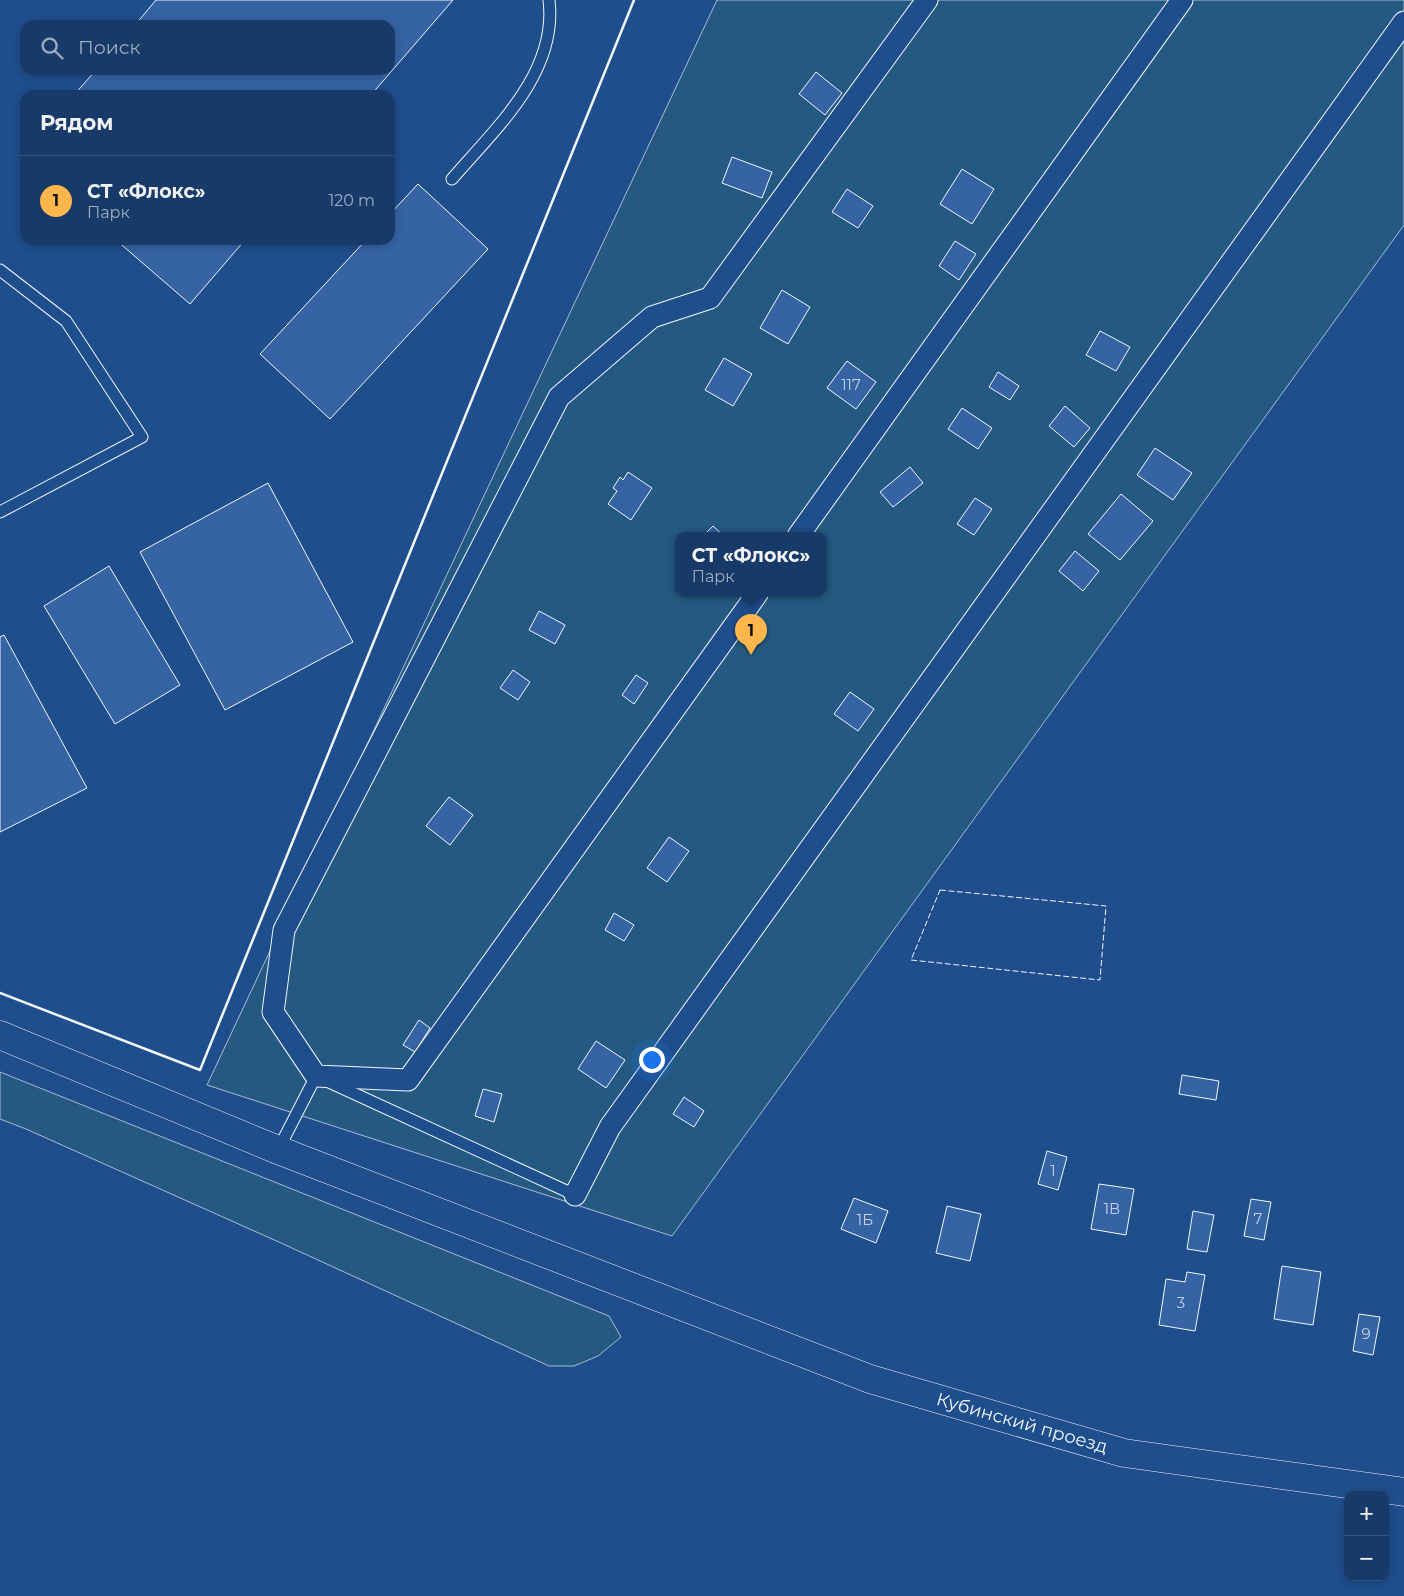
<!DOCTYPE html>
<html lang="ru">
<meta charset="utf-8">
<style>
:root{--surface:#173a69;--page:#244571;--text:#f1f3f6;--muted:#9eadc0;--line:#36547d;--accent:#ffb74d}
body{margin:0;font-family:Montserrat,sans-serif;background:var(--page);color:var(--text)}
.controls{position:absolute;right:15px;bottom:15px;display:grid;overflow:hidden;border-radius:10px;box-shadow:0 2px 8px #0003}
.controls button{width:45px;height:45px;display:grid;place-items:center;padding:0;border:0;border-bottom:1px solid var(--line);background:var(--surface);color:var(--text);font:25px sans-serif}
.you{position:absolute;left:651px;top:1059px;width:18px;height:18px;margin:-12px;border:4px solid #fff;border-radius:50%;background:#1a73e8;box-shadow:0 0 0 8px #1a73e833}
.badge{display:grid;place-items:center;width:32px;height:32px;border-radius:50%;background:var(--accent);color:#111;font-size:16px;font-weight:700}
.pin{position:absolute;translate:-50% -41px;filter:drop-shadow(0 1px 2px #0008)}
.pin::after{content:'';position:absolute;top:26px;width:18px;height:15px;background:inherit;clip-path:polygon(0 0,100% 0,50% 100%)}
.popup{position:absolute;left:675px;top:532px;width:152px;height:65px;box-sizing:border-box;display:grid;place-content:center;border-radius:10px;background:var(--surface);filter:drop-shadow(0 1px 4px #0005);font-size:16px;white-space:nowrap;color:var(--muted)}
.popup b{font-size:19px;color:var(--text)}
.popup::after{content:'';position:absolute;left:50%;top:100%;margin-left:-10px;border:10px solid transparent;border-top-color:var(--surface)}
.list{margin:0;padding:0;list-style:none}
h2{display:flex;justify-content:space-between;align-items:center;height:65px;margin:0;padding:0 20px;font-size:21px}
h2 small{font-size:16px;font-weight:400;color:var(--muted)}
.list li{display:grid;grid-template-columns:32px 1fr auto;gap:15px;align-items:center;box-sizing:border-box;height:90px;padding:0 20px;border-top:1px solid var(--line)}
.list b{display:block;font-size:19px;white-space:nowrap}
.list p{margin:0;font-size:16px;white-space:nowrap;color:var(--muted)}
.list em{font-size:16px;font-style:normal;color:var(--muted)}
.icon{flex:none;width:28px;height:28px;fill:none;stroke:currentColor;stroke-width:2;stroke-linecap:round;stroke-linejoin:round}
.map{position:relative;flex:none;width:1404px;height:1596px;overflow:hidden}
.search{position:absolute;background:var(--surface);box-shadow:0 2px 8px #0003;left:20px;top:20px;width:375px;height:55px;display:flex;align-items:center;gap:12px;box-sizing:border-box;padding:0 18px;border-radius:15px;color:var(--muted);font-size:19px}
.panel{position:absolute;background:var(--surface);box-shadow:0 2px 8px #0003;left:20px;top:90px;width:375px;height:155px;border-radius:15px}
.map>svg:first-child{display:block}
.green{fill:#245a82;stroke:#a8bbd7;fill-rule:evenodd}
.building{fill:#3563a3;stroke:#f2f6ff}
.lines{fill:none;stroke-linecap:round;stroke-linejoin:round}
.lane-casing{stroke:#f2f6ff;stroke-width:13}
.street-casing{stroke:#f2f6ff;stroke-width:23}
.secondary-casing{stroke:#f2f6ff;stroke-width:29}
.lane{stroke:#1f4e8c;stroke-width:11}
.street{stroke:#1f4e8c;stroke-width:21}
.secondary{stroke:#1f4e8c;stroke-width:28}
.fence{stroke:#f2f6ff;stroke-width:1;stroke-dasharray:6 2.5;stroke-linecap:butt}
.wall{stroke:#f2f6ff;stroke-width:2.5}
.labels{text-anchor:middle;stroke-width:4;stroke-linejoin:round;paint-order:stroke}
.number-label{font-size:15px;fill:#c3d1e8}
.street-label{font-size:18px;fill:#f2f6ff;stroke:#1f4e8c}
</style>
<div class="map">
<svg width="1404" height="1596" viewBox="0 0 1404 1596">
<rect width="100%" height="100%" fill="#1f4e8c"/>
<g class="green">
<path d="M717 0H1404V225L672 1236 207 1085ZM678 536H824V594H678Z"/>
<polygon points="0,1072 609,1316 621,1337 598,1356 574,1366 549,1366 281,1243 26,1129 0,1119"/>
</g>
<g class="building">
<polygon points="156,0 453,0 371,95 74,95 96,70 390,70 390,25 135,25"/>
<polygon points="816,72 842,93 825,115 799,94"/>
<polygon points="732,157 772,172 762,198 722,183"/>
<polygon points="962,169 994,189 972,224 940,204"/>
<polygon points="418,184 488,249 330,419 260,354 366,240 390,240 390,214"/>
<polygon points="847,189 873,206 858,228 832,212"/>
<polygon points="116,240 245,240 190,304"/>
<polygon points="955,241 976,254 959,280 939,266"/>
<polygon points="782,290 810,307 788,344 760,328"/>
<polygon points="1100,331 1130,347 1116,371 1086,355"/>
<polygon points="724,358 752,374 733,406 705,390"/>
<polygon points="847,361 876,382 856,409 827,388"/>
<polygon points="998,372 1019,386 1010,400 989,387"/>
<polygon points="1065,406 1090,428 1074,447 1049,426"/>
<polygon points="962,408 992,428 978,449 948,429"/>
<polygon points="1155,448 1192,473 1173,500 1137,475"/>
<polygon points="910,467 923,483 893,507 880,492"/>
<polygon points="628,472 652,488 631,520 608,504 617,491 613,488 620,477 623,480"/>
<polygon points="268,483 353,642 225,710 140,552"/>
<polygon points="1121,494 1153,521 1120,560 1088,534"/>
<polygon points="975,498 992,509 974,535 957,524"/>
<polygon points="713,526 724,536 703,536"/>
<polygon points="1075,551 1099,571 1083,591 1059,571"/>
<polygon points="109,566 180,685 115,724 44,606"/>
<polygon points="539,611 565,625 555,644 529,630"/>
<polygon points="4,635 87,788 0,832 0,637"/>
<polygon points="513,670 530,682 518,700 500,688"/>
<polygon points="636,675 648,683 634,704 622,695"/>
<polygon points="850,692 874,709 858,731 834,714"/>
<polygon points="449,797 473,815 450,845 426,826"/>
<polygon points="669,837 689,851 667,882 647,868"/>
<polygon points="614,913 634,925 624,941 605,930"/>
<polygon points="419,1020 430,1028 415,1052 403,1045"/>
<polygon points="596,1041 625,1060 606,1088 578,1069"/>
<polygon points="1182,1075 1219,1081 1216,1100 1179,1094"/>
<polygon points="483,1089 502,1094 494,1122 475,1116"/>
<polygon points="684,1097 704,1111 694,1127 673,1114"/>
<polygon points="1047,1151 1067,1157 1058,1190 1038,1184"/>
<polygon points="1099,1184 1134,1189 1126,1235 1091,1229"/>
<polygon points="854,1198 888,1211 876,1243 841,1229"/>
<polygon points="1251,1199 1271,1202 1264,1240 1244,1236"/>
<polygon points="947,1206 981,1214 970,1261 936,1253"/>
<polygon points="1193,1211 1214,1215 1207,1252 1187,1249"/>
<polygon points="1282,1266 1321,1272 1313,1325 1274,1319"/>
<polygon points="1187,1272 1205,1275 1195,1331 1159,1325 1166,1279 1185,1282"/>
<polygon points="1359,1314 1380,1317 1373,1355 1353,1351"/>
</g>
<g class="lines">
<defs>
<g id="lane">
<path d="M452 179C495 129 558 73 549 0"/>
<polyline points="0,270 66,321 142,437 0,512"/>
<polyline points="278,1150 316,1076 575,1195"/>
</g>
<g id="street">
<polyline points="798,536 1182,0"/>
<polyline points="757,594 408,1080 316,1076 273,1012 284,930 559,397 652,317 710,298 927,0"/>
<polyline points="575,1195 610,1127 1404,22"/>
</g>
<polyline id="secondary" points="0,1035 278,1150 870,1379 1124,1453 1404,1492"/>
</defs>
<use href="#lane" class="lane-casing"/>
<use href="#street" class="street-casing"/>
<use href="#secondary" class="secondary-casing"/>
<use href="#lane" class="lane"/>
<use href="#street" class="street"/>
<use href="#secondary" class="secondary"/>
<polygon class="fence" points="940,890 1106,906 1100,980 911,960"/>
<polyline class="wall" points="0,993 200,1070 634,0"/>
</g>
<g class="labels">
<g class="number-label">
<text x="851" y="390">117</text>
<text x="1053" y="1176">1</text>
<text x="1112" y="1214">1В</text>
<text x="1258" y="1224">7</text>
<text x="865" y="1225">1Б</text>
<text x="1181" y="1308">3</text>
<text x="1366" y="1339">9</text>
</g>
<g class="street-label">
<text transform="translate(1022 1423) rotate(16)" y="6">Кубинский проезд</text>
</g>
</g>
</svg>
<div class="controls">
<button>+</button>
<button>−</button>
</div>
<div class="you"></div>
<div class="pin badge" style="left:751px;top:655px">1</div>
<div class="popup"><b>СТ «Флокс»</b>Парк</div>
<div class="search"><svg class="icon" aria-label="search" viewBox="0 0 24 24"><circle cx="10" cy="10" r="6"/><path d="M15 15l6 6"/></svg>Поиск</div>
<section class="panel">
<h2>Рядом<small></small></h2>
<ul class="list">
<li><span class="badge">1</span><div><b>СТ «Флокс»</b><p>Парк</p></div><em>120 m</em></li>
</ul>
</section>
</div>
